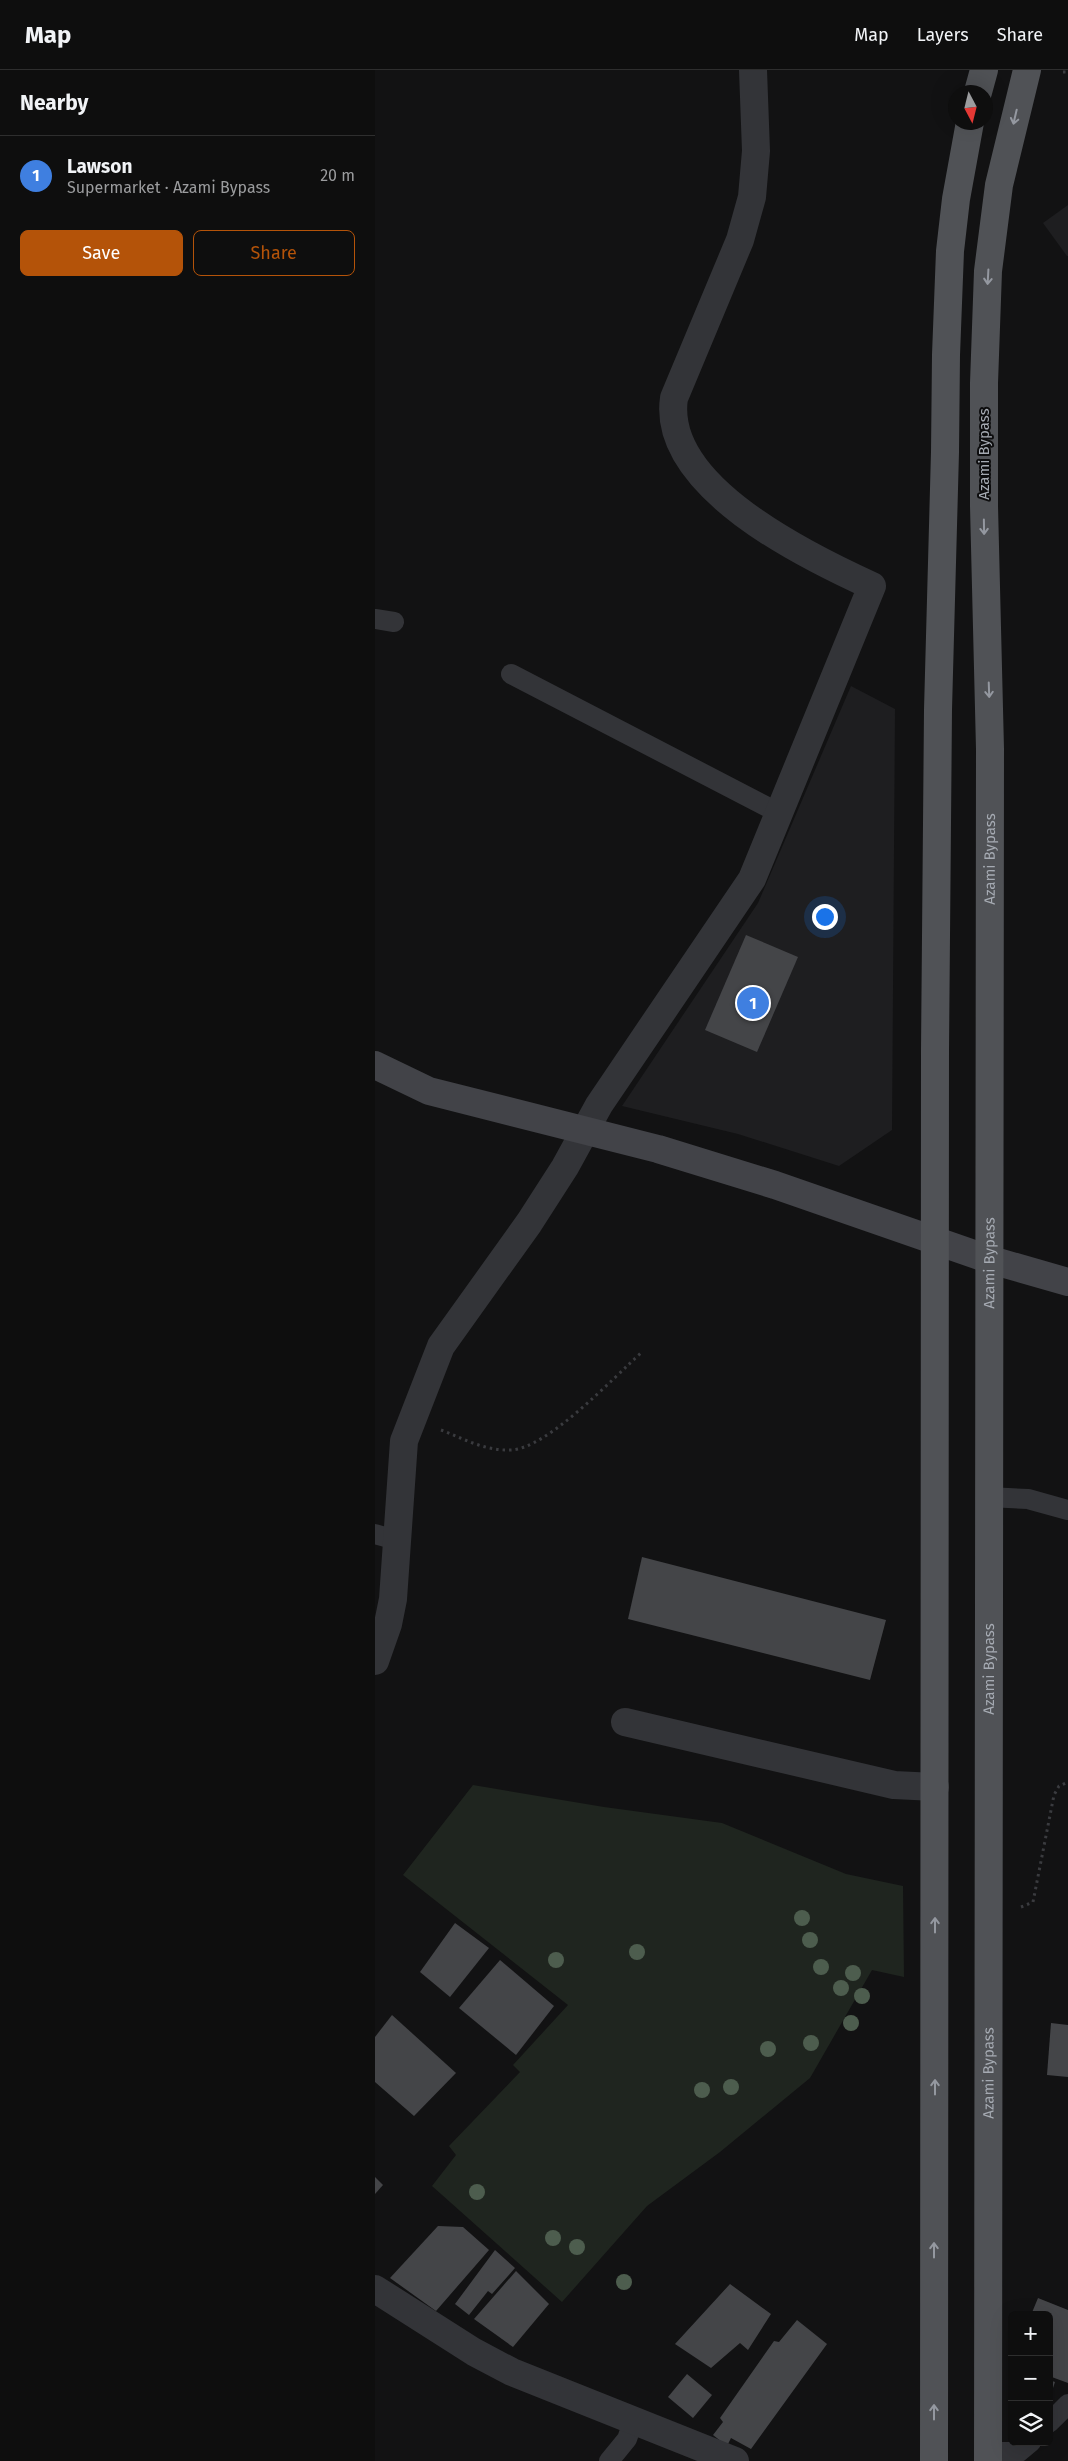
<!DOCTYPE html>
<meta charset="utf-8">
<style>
:root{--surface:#0e0e0e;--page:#171717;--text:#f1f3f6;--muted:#9b9c9e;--line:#2e2e2e;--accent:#b45309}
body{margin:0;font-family:"Fira Sans",sans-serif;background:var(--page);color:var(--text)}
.controls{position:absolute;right:15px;bottom:15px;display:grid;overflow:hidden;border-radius:8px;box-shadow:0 5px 20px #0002}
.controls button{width:45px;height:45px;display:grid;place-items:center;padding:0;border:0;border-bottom:1px solid var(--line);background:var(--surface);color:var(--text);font:25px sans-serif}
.compass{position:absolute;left:573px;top:15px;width:45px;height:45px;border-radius:50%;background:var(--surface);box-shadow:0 5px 20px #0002;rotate:173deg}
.you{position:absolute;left:449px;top:846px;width:18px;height:18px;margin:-12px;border:4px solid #fff;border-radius:50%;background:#1a73e8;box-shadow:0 0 0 8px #1a73e833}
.badge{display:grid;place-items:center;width:32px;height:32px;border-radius:50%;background:var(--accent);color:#fff;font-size:16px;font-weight:700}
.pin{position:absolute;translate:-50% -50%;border:2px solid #fff;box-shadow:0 1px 5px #0006}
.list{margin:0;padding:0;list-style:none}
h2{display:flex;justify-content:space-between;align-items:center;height:65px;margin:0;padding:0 20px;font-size:21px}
h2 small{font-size:16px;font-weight:400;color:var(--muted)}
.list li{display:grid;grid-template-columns:32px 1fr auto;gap:15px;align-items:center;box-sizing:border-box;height:80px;padding:0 20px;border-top:1px solid var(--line)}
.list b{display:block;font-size:19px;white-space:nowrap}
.list p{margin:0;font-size:16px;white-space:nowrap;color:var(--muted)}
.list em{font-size:16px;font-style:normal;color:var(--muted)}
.actions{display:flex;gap:10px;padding:15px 20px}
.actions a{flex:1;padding:11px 0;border:1px solid var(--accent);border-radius:8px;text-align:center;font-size:18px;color:var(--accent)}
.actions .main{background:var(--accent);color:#fff}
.icon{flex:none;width:28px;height:28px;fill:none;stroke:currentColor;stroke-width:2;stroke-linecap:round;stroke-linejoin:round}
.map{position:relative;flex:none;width:693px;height:2391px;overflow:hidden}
header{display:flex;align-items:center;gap:30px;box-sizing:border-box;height:70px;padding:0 25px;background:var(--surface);border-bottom:1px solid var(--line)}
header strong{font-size:24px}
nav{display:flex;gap:28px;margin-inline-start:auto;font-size:18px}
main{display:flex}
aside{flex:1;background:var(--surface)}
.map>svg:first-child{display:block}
.built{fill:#1e1e20}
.green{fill:#1f251f}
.building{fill:#444548}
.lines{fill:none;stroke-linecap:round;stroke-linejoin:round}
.path{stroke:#3a3b3f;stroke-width:3;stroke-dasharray:2.5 4;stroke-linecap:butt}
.lane{stroke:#333438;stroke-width:20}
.street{stroke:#333438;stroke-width:28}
.secondary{stroke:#424348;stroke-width:28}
.primary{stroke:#505256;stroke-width:28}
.tree{fill:#4d5d4e}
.oneway{stroke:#9498a0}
.labels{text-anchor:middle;stroke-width:4;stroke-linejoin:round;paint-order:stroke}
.street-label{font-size:15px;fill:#a5aab2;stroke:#0d0d0e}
</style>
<header>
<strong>Map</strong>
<nav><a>Map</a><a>Layers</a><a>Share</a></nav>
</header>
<main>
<aside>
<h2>Nearby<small></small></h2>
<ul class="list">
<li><span class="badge" style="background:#3f7fe0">1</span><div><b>Lawson</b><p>Supermarket · Azami Bypass</p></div><em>20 m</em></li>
</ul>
<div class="actions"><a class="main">Save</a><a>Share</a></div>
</aside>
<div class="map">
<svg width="693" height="2391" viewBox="0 0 693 2391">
<rect width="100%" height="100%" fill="#121213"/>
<g class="built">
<polygon points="693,135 693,186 692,186 668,153"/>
<polygon points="476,616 520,639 517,1060 464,1096 363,1064 247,1036 383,833"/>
</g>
<polygon class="green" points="98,1715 229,1737 347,1753 471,1804 528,1816 529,1907 497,1900 435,2008 345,2082 272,2136 187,2232 57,2116 81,2085 74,2076 145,2002 138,1995 193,1935 28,1805"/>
<g class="building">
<polygon points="371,865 423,887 382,982 330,960"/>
<polygon points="267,1487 511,1550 495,1610 253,1549"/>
<polygon points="80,1853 114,1878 75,1927 45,1902"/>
<polygon points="125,1890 179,1936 141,1985 84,1938"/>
<polygon points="17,1945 81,2003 39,2046 0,2012 0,1967"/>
<polygon points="676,1953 693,1955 693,2007 672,2005"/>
<polygon points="0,2107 8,2115 0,2124"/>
<polygon points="63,2156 88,2157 114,2180 61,2241 15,2208"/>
<polygon points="120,2180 140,2198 117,2224 113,2221 94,2245 80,2234"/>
<polygon points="141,2201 174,2234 138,2277 99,2249"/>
<polygon points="355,2214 396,2244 373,2280 365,2273 336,2298 300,2274"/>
<polygon points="663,2228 693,2240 693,2313 674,2306 674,2245 656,2245"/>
<polygon points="422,2250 452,2274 376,2379 356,2368 352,2376 338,2365 348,2352 345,2348 399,2271 404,2272"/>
<polygon points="312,2304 337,2325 318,2348 293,2327"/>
<polygon points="674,2310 680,2312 675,2327 674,2327"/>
</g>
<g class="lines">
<g class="path">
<polyline points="688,2 693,2"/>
<path d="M66 1360C89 1369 110 1381 136 1380 173 1378 238 1308 267 1282"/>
<polyline points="646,1837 658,1832 679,1725 684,1716 693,1712"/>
</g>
<g class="lane">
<polyline points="0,549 19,552"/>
<polyline points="136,604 404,743"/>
<polyline points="613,1427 653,1429 693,1440"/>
<polyline points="0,1464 21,1470"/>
<polyline points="674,2353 693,2334"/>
<polyline points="613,2382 644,2382 656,2372"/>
<polyline points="234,2391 252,2369 258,2352"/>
</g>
<g class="street">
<path d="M0 1591 13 1554 18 1529 29 1371 66 1276 154 1153 190 1097 224 1035 377 809 497 516C431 486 286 416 299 328L365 170 377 127 381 81 378 0"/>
<polyline points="250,1652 519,1715 560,1717"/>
<polyline points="0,2219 99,2282 137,2302 360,2391"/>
</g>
<polyline class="secondary" points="0,995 54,1021 283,1079 400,1115 616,1190 693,1212"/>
<g class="primary">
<polyline points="603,22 609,0"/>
<polyline points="559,2391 560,980 563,640 570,382 571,285 575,181 581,129 595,52"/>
<path id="s1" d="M613 2391 615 679 609 436V313L613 201 624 115 652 0"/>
</g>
</g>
<g class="tree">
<circle cx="427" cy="1848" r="8"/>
<circle cx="435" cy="1870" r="8"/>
<circle cx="262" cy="1882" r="8"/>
<circle cx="181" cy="1890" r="8"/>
<circle cx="446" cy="1897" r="8"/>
<circle cx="478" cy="1903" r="8"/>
<circle cx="466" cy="1918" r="8"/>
<circle cx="487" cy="1926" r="8"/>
<circle cx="476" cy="1953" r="8"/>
<circle cx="436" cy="1973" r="8"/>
<circle cx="393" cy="1979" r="8"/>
<circle cx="356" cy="2017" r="8"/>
<circle cx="327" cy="2020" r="8"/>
<circle cx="102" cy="2122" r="8"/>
<circle cx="178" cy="2168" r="8"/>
<circle cx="202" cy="2177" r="8"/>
<circle cx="249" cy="2212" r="8"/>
</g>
<defs><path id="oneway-shaft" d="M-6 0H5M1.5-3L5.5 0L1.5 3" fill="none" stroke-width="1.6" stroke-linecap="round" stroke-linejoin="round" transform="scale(1.25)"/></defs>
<g class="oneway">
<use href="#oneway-shaft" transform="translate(640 47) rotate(103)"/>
<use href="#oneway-shaft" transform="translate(613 207) rotate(93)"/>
<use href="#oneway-shaft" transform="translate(609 457) rotate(89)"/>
<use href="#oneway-shaft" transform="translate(614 620) rotate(88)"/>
<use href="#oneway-shaft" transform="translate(560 1855) rotate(-90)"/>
<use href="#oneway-shaft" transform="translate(560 2017) rotate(-90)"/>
<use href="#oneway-shaft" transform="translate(559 2180) rotate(-90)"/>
<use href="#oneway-shaft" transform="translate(559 2342) rotate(-90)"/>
</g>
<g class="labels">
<g class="street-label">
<text transform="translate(609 384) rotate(-90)" y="5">Azami Bypass</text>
<text dy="5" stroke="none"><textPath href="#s1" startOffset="1602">Azami Bypass</textPath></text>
<text dy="5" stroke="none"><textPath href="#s1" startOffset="1198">Azami Bypass</textPath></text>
<text dy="5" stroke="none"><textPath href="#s1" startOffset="792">Azami Bypass</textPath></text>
<text dy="5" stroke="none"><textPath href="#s1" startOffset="388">Azami Bypass</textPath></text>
</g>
</g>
</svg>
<div class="controls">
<button>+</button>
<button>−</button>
<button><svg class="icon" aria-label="layers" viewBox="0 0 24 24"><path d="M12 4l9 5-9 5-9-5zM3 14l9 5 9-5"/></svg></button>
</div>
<svg class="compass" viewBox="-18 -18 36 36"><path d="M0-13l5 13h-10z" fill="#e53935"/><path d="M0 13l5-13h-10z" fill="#9b9c9e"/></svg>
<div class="you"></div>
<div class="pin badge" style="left:378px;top:933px;background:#3f7fe0">1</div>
</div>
</main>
